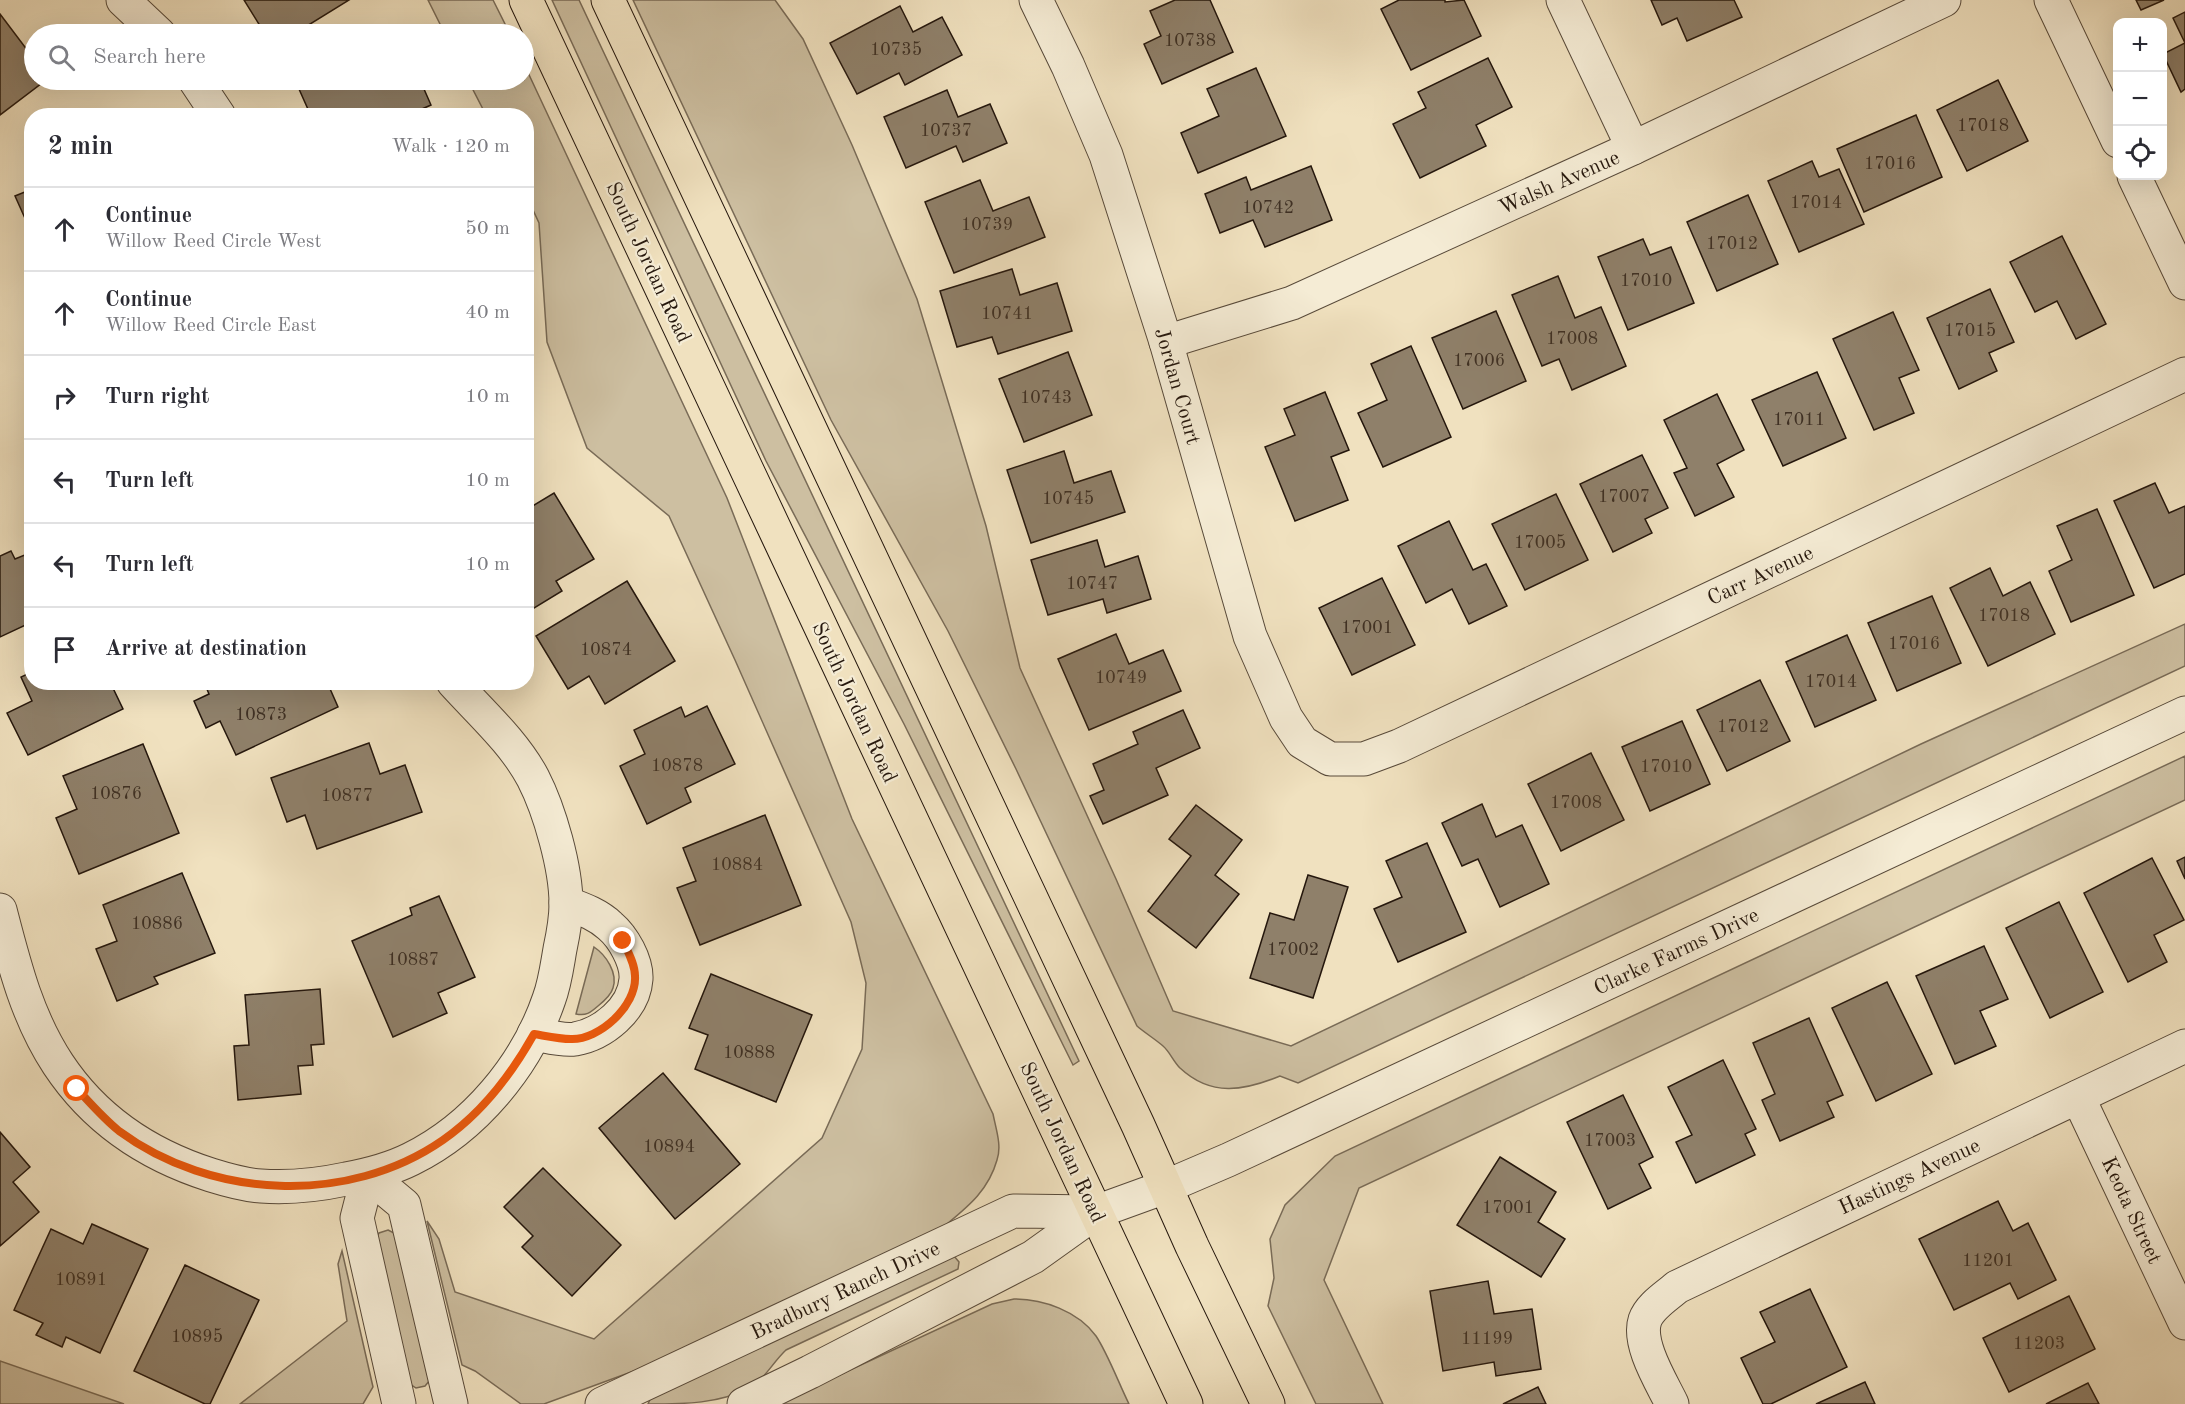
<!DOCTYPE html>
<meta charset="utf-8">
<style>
:root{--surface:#fff;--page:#f7f7f7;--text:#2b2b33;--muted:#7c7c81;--line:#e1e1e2}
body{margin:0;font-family:"Old Standard TT",serif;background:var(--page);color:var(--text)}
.controls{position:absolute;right:18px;top:18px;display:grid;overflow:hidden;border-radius:12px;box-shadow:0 6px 24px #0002}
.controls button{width:54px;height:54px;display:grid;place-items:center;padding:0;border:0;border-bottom:2px solid var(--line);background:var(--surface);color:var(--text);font:30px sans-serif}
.stop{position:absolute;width:18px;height:18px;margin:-14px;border:4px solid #ea580c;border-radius:50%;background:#fff}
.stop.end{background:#ea580c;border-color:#fff;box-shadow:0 2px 6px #0008}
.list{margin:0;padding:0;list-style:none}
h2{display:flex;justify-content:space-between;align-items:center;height:78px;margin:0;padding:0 24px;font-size:26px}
h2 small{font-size:20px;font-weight:400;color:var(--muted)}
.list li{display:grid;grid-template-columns:39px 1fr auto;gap:18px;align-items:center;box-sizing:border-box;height:84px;padding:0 24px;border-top:2px solid var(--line)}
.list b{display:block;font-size:22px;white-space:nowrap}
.list p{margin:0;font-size:20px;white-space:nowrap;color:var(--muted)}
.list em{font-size:20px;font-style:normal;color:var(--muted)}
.icon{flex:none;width:33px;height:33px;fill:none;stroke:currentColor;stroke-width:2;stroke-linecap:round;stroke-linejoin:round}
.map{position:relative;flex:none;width:2185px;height:1404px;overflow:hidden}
.search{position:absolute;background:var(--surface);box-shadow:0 6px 24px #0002;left:24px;top:24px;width:510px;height:66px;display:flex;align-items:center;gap:15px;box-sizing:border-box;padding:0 21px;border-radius:33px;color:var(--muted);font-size:22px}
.panel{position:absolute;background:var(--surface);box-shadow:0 6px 24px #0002;left:24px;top:108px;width:510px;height:582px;border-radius:24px}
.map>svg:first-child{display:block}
.green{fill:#cdbfa1;stroke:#796b57;stroke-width:1.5}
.building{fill:#8f806a;stroke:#25170d;stroke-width:1.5}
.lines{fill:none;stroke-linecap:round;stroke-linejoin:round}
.minor-casing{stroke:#584a3a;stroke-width:35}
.tertiary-casing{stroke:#584a3a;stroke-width:35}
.primary-casing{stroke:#25170d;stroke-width:35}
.minor{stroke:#f5ecd5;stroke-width:33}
.tertiary{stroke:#f5ecd5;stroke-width:33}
.primary{stroke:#f0e1bf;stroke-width:33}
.route{stroke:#ea580c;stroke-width:8}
.labels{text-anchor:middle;stroke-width:4.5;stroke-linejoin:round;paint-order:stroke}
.number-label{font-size:18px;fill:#403124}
.street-label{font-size:21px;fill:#25170d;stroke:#f5ecd5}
</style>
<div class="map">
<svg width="2185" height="1404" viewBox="0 0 2185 1404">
<rect width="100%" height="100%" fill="#f0e1bf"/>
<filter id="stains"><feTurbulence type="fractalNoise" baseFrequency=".00333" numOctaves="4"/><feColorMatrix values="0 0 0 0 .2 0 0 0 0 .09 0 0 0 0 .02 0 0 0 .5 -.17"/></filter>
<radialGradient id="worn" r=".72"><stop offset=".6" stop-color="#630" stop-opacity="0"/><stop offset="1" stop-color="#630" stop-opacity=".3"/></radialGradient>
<g class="green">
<polygon points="428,0 493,0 510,34 445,34"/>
<polygon points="552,0 579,0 1079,1061 1073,1065 904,724 766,461"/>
<path d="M633 0H775L803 39 852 145 917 299 986 526 1020 668 1116 879 1173 1011 1291 1046 1921 744 2185 624V666L1298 1083 1280 1076C1244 1091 1211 1097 1180 1068 1173 1061 1170 1052 1163 1046 1155 1039 1145 1033 1137 1026L1016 769 948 631 831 420Z"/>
<path d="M524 64 727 498 852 819 993 1114C996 1129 1002 1146 997 1160 988 1192 966 1208 942 1228L653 1364 544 1404H521L475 1371 462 1365 427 1221 439 1239 455 1292 594 1339 822 1138 862 1049 866 983 851 922 735 660 669 516 587 448 547 342 539 223 527 197 526 116 486 115 468 80H524Z"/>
<polygon points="2185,756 2185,800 1359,1188 1324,1280 1383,1404 1316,1404 1268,1306 1274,1278 1270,1239 1285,1205 1335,1156"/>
<path d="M594 947C606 955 618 973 613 988 611 995 603 1002 598 1006 590 1013 586 1016 576 1014Z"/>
<polygon points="388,1230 394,1233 429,1375 430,1380 425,1386 416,1388 410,1384 375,1239 379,1233"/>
<polygon points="342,1251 373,1387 363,1404 240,1404 347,1321 338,1264"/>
<path d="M954 1256 959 1262 958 1269 786 1350C774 1361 765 1378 752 1387 719 1404 685 1404 648 1404L651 1397Z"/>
<path d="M1014 1299C1043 1299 1078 1311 1096 1336 1108 1354 1119 1384 1129 1404H777L992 1304Z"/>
<polygon points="0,1361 124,1404 0,1404"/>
</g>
<g class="building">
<polygon points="244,0 349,0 294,34 265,34"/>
<polygon points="1175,0 1210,0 1233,52 1162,84 1144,44 1161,36 1150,11"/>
<polygon points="1399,0 1445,0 1445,2 1464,0 1481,36 1411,70 1381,9"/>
<polygon points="1651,0 1734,0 1742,17 1687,41 1677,18 1662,25"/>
<polygon points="2136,0 2164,0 2141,10"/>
<polygon points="900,6 913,32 942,17 962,55 905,85 899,73 857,94 830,43"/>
<polygon points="2185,12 2185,89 2181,92 2163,54 2185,43 2173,18"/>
<polygon points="0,14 34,59 34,80 46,80 0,115"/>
<polygon points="1488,58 1512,107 1476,125 1486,146 1420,178 1393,124 1426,108 1418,92"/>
<polygon points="1256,68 1286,136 1198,173 1181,133 1219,116 1207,89"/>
<polygon points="295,80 420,80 431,105 406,116 311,116"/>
<polygon points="1998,80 2028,141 1967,171 1937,110"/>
<polygon points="947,90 958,117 990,104 1007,143 963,162 956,146 906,168 884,117"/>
<polygon points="1916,115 1942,177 1864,212 1837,149"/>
<polygon points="1812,161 1819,177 1839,169 1864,224 1799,252 1768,181"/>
<polygon points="1311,166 1332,220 1265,247 1253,220 1220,233 1205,194 1246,177 1251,190"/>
<polygon points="980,180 993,211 1029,197 1045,237 954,273 925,202"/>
<polygon points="32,189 32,234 15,196"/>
<polygon points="1748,195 1778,264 1717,291 1687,222"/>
<polygon points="2062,236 2106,324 2076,339 2057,301 2035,312 2010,262"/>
<polygon points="1643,239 1650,255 1671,247 1694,303 1628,330 1598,257"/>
<polygon points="1012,269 1020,295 1057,283 1072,331 998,354 992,337 957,347 940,291"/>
<polygon points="1558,276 1575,318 1601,307 1626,366 1572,390 1559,359 1542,366 1512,295"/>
<polygon points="1990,289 2014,342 1989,353 1997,371 1959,389 1927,318"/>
<polygon points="1496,311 1526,381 1463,409 1432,338"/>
<polygon points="1893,312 1919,370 1899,378 1914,413 1874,430 1833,339"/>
<polygon points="1411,346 1451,437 1383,467 1358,413 1387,400 1371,364"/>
<polygon points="1068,352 1092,415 1024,442 999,379"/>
<polygon points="1817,372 1846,438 1783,466 1752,400"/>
<polygon points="1325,392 1349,450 1331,457 1348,500 1295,521 1265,447 1295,435 1284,409"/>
<polygon points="1717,394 1744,450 1717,464 1734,497 1695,516 1674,473 1687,468 1664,420"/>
<polygon points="1064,451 1074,483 1111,471 1125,512 1031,543 1007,470"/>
<polygon points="1642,455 1668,508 1645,519 1652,533 1613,552 1580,484"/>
<polygon points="2155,483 2169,513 2185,506 2185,574 2154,588 2114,501"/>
<polygon points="554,493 594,559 556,581 562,591 526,613 526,510"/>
<polygon points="1556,494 1588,560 1525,590 1492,524"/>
<polygon points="2097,509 2134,595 2071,622 2049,571 2072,560 2057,526"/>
<polygon points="1449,521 1473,570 1486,564 1507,606 1469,624 1452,589 1426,603 1398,546"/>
<polygon points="1097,540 1105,567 1138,556 1151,599 1107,613 1103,599 1048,615 1031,560"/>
<polygon points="11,551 15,559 32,552 32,622 0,637 0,556"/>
<polygon points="1990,568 2003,596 2030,582 2055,634 1988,666 1950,588"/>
<polygon points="1382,578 1415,645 1352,675 1319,608"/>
<polygon points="627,581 675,661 605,704 589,676 568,689 536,636"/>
<polygon points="1932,596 1961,663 1897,691 1868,623"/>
<polygon points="1116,634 1129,664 1163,650 1181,691 1089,730 1058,659"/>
<polygon points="1847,635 1876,700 1815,727 1786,662"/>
<polygon points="32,672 32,682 110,682 123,709 28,755 7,713 32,701 21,677"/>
<polygon points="1760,680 1790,741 1727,771 1697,710"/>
<polygon points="204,682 327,682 338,707 236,755 220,721 206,728 194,701 209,694"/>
<polygon points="707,706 735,764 685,788 691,802 647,824 620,766 645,754 634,730 681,707 685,717"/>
<polygon points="1183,710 1200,748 1156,768 1168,795 1103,824 1090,796 1104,790 1093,764 1138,744 1133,732"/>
<polygon points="1682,721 1710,784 1650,811 1622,747"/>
<polygon points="369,743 380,774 405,765 422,812 317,849 305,815 287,822 271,778"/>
<polygon points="143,744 179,833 79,874 56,818 77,809 63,776"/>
<polygon points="1591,753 1624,820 1561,851 1528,784"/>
<polygon points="1482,804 1496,837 1522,825 1549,884 1500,907 1478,859 1462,866 1442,823"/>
<polygon points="1196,805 1242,840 1215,875 1239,894 1196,948 1148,911 1191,856 1169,839"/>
<polygon points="765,815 801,905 700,945 677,888 696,881 683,848"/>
<polygon points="1427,843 1466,932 1398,962 1374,909 1402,897 1386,861"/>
<polygon points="2185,857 2185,879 2177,861"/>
<polygon points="2152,858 2184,920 2154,935 2167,962 2128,982 2084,893"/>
<polygon points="182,873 215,953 154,977 158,984 117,1001 96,949 117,941 103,905"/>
<polygon points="1308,875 1348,887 1313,998 1250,978 1270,913 1294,920"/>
<polygon points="439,896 475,977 438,993 447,1013 393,1037 352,941 412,915 410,908"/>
<polygon points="2059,902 2103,992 2050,1018 2006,928"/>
<polygon points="1984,946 2008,999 1980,1011 1996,1046 1955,1064 1916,976"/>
<polygon points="711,974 812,1015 776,1102 695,1069 708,1035 689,1028"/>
<polygon points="1887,982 1932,1074 1876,1101 1832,1008"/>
<polygon points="320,989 324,1044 311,1045 313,1065 298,1066 301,1094 238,1100 234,1046 249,1045 245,995"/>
<polygon points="1809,1018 1843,1095 1827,1102 1834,1117 1780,1141 1762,1100 1775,1094 1753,1043"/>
<polygon points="1723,1060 1756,1129 1745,1134 1755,1155 1696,1183 1676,1142 1692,1135 1668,1087"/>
<polygon points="663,1073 740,1164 675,1219 599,1128"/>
<polygon points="1623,1095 1653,1157 1639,1164 1651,1188 1608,1209 1567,1122"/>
<polygon points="0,1132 30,1167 13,1182 39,1212 0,1246"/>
<polygon points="1500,1157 1556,1192 1538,1222 1565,1239 1541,1277 1457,1225"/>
<polygon points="543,1168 621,1245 572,1296 522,1247 533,1236 504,1207"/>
<polygon points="1998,1201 2013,1231 2028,1223 2056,1280 2018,1299 2010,1283 1954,1310 1919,1239"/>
<polygon points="92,1224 148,1249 100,1353 66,1337 62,1347 36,1335 43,1323 14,1310 51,1229 83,1244"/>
<polygon points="185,1265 259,1300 210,1404 205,1404 134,1371"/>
<polygon points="1488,1281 1494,1314 1532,1309 1541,1369 1496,1376 1494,1362 1443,1371 1430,1291"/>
<polygon points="1810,1289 1847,1367 1771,1404 1763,1404 1741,1358 1775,1342 1760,1312"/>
<polygon points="2069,1296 2095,1349 2009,1392 1983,1338"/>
<polygon points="1865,1382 1875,1404 1816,1404"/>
<polygon points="2088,1383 2099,1404 2046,1404"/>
<polygon points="1538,1387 1546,1404 1503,1404"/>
</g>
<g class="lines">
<defs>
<g id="minor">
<polyline points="123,0 159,34"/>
<polyline points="1036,0 1068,66 1106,155 1166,342 1250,636 1286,718 1302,742 1330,759 1364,759 1399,746 2185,374"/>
<polyline points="1563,0 1633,148"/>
<polyline points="2051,0 2118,141"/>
<polyline points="195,80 219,116"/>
<polyline points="2134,176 2185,283"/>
<polyline points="1166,342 1292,303 1633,148 1944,0"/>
<path d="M0 910C14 964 27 1017 58 1064 95 1120 148 1155 211 1175 227 1180 244 1185 261 1186 289 1188 318 1185 346 1179 368 1175 391 1169 411 1159 474 1128 526 1066 549 999 555 983 557 966 560 949 563 935 566 919 566 904 566 868 550 811 533 778 514 742 481 713 453 682"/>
<path d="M534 1034C546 1036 562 1041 575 1039 603 1034 634 1009 636 979 637 961 623 937 610 926 597 914 582 909 566 903"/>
<polyline points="2078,1097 2185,1323"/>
<polyline points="368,1175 404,1205 451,1404"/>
<polyline points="368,1175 357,1218 399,1404"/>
<path d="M1672 1404C1662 1383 1637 1344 1645 1320 1650 1306 1667 1296 1677 1287L2185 1046"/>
</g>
<g id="tertiary">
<polyline points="602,1404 1013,1211 1096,1212"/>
<polyline points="744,1404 810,1372 1033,1257 1096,1212 1165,1187 1228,1160 2185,713"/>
</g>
<g id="primary">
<polyline points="526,0 1186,1404"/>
<polyline points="608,0 1138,1125 1192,1246 1268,1404"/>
</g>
</defs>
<use href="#minor" class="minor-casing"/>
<use href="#tertiary" class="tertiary-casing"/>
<use href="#primary" class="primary-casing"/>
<use href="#minor" class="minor"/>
<use href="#tertiary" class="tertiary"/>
<use href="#primary" class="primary"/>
</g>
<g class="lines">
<path class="route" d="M77 1089C91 1104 104 1119 119 1131 211 1199 348 1206 443 1140 482 1113 511 1075 534 1034 546 1036 559 1039 571 1039 599 1040 637 1006 635 976 635 964 628 952 623 941"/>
</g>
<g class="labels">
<g class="number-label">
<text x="1190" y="46">10738</text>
<text x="896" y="55">10735</text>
<text x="1983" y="131">17018</text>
<text x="946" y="136">10737</text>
<text x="1890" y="169">17016</text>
<text x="1816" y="208">17014</text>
<text x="1268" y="213">10742</text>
<text x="987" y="230">10739</text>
<text x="1732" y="249">17012</text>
<text x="1646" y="286">17010</text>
<text x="1007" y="319">10741</text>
<text x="1970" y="336">17015</text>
<text x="1572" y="344">17008</text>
<text x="1479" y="366">17006</text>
<text x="1046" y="403">10743</text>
<text x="1799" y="425">17011</text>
<text x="1624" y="502">17007</text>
<text x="1068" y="504">10745</text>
<text x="1540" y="548">17005</text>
<text x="1092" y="589">10747</text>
<text x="2004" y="621">17018</text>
<text x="1367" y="633">17001</text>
<text x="1914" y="649">17016</text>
<text x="606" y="655">10874</text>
<text x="1121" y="683">10749</text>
<text x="1831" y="687">17014</text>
<text x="261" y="720">10873</text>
<text x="1743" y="732">17012</text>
<text x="677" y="771">10878</text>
<text x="1666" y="772">17010</text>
<text x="116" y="799">10876</text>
<text x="347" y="801">10877</text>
<text x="1576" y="808">17008</text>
<text x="737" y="870">10884</text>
<text x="157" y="929">10886</text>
<text x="1293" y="955">17002</text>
<text x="413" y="965">10887</text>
<text x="749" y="1058">10888</text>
<text x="1610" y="1146">17003</text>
<text x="669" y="1152">10894</text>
<text x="1508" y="1213">17001</text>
<text x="1988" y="1266">11201</text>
<text x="81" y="1285">10891</text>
<text x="197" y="1342">10895</text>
<text x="1487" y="1344">11199</text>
<text x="2039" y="1349">11203</text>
</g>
<g class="street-label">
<text transform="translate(1559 182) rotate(-24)" y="7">Walsh Avenue</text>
<text transform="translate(649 262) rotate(65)" y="7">South Jordan Road</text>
<text transform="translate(1178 386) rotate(74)" y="7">Jordan Court</text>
<text transform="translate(1760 575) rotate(-25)" y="7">Carr Avenue</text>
<text transform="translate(855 702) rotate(65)" y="7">South Jordan Road</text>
<text transform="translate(1676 951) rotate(-25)" y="7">Clarke Farms Drive</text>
<text transform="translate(1063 1142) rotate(65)" y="7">South Jordan Road</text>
<text transform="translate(1909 1176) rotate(-25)" y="7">Hastings Avenue</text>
<text transform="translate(2132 1210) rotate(65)" y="7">Keota Street</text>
<text transform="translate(845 1290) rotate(-25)" y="7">Bradbury Ranch Drive</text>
</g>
</g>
<rect width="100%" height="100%" filter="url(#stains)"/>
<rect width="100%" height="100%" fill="url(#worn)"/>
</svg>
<div class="controls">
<button>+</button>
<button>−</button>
<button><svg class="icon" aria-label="locate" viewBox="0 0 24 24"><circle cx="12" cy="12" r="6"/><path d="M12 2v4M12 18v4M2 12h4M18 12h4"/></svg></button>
</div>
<div class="stop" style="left:77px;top:1089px"></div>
<div class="stop end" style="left:623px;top:941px"></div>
<div class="search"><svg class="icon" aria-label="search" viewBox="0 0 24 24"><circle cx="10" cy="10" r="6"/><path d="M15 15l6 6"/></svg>Search here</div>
<section class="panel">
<h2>2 min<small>Walk · 120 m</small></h2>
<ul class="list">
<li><svg class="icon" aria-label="ahead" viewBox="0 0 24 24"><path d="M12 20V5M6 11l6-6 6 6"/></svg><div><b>Continue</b><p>Willow Reed Circle West</p></div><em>50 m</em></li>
<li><svg class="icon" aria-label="ahead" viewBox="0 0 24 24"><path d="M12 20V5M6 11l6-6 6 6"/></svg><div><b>Continue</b><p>Willow Reed Circle East</p></div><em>40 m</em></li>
<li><svg class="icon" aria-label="right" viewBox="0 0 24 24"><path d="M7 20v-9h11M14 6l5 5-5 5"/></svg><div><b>Turn right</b></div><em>10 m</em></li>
<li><svg class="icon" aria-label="left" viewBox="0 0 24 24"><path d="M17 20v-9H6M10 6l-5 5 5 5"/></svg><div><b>Turn left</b></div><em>10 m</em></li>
<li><svg class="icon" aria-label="left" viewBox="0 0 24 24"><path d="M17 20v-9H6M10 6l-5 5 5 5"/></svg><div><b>Turn left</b></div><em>10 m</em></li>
<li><svg class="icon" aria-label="arrive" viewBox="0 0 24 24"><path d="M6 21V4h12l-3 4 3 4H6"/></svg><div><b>Arrive at destination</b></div></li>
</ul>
</section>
</div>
